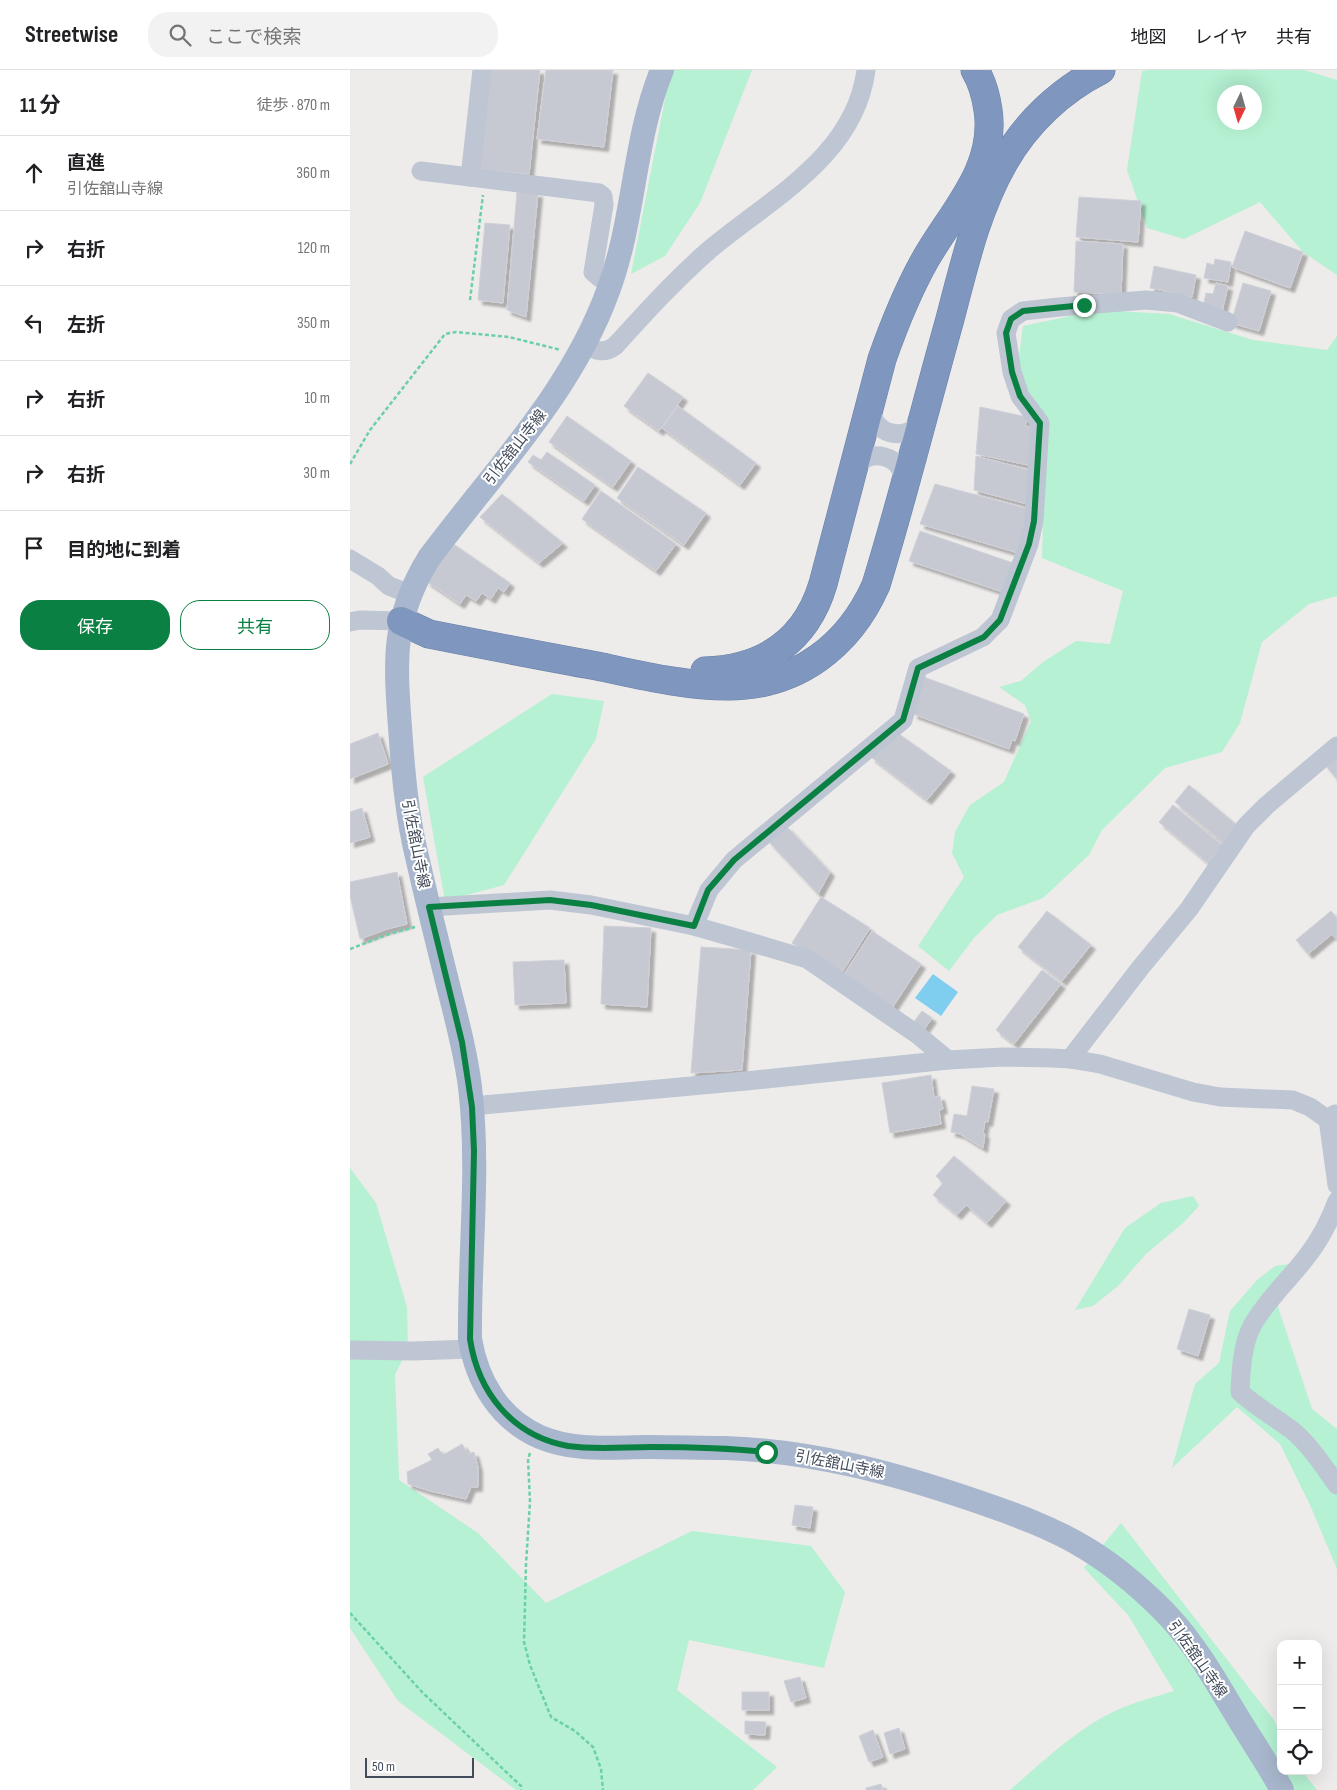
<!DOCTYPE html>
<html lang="ja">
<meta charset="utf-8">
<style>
:root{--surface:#fff;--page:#f2f2f2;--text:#202124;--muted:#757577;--line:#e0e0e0;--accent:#0b8043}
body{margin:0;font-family:"Sofia Sans Condensed","Noto Sans JP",sans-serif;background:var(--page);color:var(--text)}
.controls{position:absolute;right:15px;bottom:15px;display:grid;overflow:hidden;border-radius:10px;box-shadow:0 5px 20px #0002}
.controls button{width:45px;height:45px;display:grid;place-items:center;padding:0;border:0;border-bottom:1px solid var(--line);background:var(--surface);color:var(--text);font:25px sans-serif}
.compass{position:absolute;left:867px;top:15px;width:45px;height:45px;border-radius:50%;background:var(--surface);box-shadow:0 5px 20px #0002;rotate:185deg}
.scale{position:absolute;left:15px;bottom:12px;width:109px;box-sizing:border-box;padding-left:5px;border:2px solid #434c5a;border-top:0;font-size:14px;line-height:18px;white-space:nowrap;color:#434c5a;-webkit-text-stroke:4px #fff;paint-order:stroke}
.stop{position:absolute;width:15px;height:15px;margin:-11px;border:4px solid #0b8043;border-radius:50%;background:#fff}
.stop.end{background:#0b8043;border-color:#fff;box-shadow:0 1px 5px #0008}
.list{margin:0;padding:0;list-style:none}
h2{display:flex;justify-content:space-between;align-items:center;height:65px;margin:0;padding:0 20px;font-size:21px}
h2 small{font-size:16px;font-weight:400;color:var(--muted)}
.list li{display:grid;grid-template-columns:32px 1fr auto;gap:15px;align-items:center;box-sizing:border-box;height:75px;padding:0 20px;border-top:1px solid var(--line)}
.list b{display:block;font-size:19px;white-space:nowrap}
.list p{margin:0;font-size:16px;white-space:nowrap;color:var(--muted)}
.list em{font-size:16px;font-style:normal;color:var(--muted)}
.actions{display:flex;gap:10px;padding:15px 20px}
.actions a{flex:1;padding:11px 0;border:1px solid var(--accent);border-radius:20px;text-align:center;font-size:18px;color:var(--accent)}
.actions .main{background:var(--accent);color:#fff}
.icon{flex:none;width:28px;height:28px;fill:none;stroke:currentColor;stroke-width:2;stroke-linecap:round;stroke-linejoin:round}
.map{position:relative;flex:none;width:987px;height:1720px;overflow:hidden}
header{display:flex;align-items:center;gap:30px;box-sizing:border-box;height:70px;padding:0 25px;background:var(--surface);border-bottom:1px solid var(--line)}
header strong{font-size:24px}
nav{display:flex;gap:28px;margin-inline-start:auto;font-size:18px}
.search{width:350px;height:45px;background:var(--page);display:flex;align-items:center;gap:12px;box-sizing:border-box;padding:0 18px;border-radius:20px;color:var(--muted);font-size:19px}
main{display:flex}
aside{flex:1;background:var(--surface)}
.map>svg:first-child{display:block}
.green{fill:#b5f1d2;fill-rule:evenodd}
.water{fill:#7fcef0}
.building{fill:#c7c9d2;stroke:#cfd0d8;filter:url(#shadow)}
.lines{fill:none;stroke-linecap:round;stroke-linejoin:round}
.highway-casing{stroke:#6a82aa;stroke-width:29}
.path{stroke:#6bd0a8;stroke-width:2.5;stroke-dasharray:4 2.5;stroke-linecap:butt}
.minor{stroke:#bdc6d2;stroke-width:19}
.major{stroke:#a8b7cd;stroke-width:24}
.highway{stroke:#7f97be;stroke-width:28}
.route{stroke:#0b8043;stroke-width:6}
.labels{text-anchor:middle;stroke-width:4;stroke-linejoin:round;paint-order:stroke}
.street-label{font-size:15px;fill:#434c5a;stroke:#fff}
</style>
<header>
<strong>Streetwise</strong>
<div class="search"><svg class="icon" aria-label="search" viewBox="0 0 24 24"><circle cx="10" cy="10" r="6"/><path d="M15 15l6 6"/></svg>ここで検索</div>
<nav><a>地図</a><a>レイヤ</a><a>共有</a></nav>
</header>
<main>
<aside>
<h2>11 分<small>徒歩 · 870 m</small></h2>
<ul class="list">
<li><svg class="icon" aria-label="ahead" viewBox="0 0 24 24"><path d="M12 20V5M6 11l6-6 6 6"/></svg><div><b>直進</b><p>引佐舘山寺線</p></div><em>360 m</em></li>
<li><svg class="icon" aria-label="right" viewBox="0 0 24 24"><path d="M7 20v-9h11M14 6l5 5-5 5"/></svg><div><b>右折</b></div><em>120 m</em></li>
<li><svg class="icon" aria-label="left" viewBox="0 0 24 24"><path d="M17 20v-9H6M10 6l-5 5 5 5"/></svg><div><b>左折</b></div><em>350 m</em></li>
<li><svg class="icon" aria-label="right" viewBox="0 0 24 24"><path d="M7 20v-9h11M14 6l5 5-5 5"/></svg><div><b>右折</b></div><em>10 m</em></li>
<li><svg class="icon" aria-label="right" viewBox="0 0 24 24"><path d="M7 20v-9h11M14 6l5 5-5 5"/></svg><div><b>右折</b></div><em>30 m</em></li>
<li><svg class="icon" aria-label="arrive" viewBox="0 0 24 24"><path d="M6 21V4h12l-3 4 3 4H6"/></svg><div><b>目的地に到着</b></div></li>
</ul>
<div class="actions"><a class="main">保存</a><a>共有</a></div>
</aside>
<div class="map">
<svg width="987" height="1720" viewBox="0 0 987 1720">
<defs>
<filter id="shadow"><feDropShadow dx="4.5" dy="4.5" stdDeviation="1" flood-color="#0004"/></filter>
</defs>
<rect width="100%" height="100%" fill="#eeebeb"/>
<g class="green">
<polygon points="324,0 402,0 350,133 315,186 281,204 316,24"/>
<path d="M800 0H954L987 10V205L953 182 910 132 834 169 797 158 777 100 792 1ZM874 22H904V52H874Z"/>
<polygon points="749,240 819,244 903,270 977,280 987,266 987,526 959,534 912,572 890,653 872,682 815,698 752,760 739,785 693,828 647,845 624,868 599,901 568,876 614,807 602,783 605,762 620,735 654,712 681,651 675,635 649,617 671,611 693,592 726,571 760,574 773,521 692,488 696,347 667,304 673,256"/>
<polygon points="202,624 254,631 246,669 154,815 95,831 73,707"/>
<polygon points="0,1098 26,1133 57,1237 58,1280 45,1304 49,1410 128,1463 196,1533 342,1461 461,1476 495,1522 474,1598 339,1570 327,1620 427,1697 403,1720 166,1720 48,1631 0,1558"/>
<polygon points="843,1126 849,1136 833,1153 796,1184 768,1216 743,1236 725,1240 775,1158 811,1133"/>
<polygon points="940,1194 928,1237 962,1339 987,1359 987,1499 960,1435 930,1374 887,1337 822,1398 845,1314 869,1293 880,1241 907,1210 925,1196"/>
<path d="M771 1453 924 1650 931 1666V1701H952L967 1720H660C691 1693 728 1658 765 1641 784 1632 805 1627 824 1621L778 1545 734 1498Z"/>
</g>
<polygon class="water" points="583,904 608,922 591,946 565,928"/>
<g class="building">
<polygon points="137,0 190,0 179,104 127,99"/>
<polygon points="196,0 263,0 254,77 187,69"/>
<polygon points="167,122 188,123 176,247 157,240"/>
<polygon points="729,127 791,131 788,172 726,167"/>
<polygon points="135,153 160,155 153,233 128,230"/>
<polygon points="895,161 953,182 940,218 882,197"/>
<polygon points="726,171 773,174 771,225 724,222"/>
<polygon points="865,189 881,192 878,212 854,208 857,193 864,195"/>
<polygon points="804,196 846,205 842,227 800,218"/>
<polygon points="866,213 878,216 872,242 853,237 856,223 863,224"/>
<polygon points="893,213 921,221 909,261 881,253"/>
<polygon points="298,303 333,327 309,361 274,336"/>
<polygon points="328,336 406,393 390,415 312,358"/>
<polygon points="630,337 677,347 675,356 682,357 678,395 626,384"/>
<polygon points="217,346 281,391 263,417 199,372"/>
<polygon points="197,382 245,415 234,431 178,392 183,385 191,390"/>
<polygon points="626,386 679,400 677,434 624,420"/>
<polygon points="288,397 356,443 334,475 267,428"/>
<polygon points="585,414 679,439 668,483 570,454"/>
<polygon points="251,421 326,474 306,501 232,449"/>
<polygon points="152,424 213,473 189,493 130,447"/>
<polygon points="570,461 663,493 653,522 559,491"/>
<polygon points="102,473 160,513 154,522 148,518 141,529 132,523 126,531 116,525 110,534 76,511"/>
<polygon points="574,607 674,644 665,671 662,670 659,679 563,644"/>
<polygon points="28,663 38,694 0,709 0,674"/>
<polygon points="549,664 601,701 577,730 521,687"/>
<polygon points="987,685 987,709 975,695"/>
<polygon points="839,715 888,756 873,773 825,732"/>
<polygon points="823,735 872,775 858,793 809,752"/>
<polygon points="12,738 20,767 0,773 0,742"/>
<polygon points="436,756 480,802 468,824 418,771"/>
<polygon points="47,802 57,854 37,859 10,869 0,826 0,812"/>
<polygon points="471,827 520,858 491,904 442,873"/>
<polygon points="697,841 741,875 712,911 668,877"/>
<polygon points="981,841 987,848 987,870 982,864 958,884 946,870"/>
<polygon points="254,856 301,858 297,937 251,934"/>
<polygon points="522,861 571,894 542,938 493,906"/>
<polygon points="351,877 401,880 392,1000 341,1003"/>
<polygon points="214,890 216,933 165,935 163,892"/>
<polygon points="692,900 711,914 664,974 646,960"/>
<polygon points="572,941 582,948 573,961 563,953"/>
<polygon points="581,1005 584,1027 590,1026 593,1039 589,1040 591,1054 540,1063 532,1013"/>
<polygon points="622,1016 644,1019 638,1052 635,1051 633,1063 635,1064 633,1078 610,1064 601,1062 604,1044 617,1046"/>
<polygon points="604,1086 656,1131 637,1153 616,1135 607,1145 583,1125 593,1113 586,1106"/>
<polygon points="839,1239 860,1245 848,1286 827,1279"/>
<polygon points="112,1374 118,1384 124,1382 128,1397 128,1417 121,1417 116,1429 80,1421 58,1414 57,1402 82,1390 78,1384 88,1378 93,1385"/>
<polygon points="445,1435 463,1437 460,1458 442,1455"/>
<polygon points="450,1607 456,1628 441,1632 434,1611"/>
<rect x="392" y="1622" width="27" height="18"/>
<polygon points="395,1651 416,1652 415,1665 395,1664"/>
<polygon points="549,1658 555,1679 540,1684 534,1663"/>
<polygon points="523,1660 533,1687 519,1692 509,1666"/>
<polygon points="531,1714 533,1720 516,1720 516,1718"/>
</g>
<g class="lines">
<defs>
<g id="highway">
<path d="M51 551 79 564C135 575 191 586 247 596 290 605 334 616 378 616 447 616 499 576 526 515 553 427 575 338 600 249 614 196 626 141 654 92 676 53 711 20 751 0"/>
<path d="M355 601C414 599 456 571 473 514L532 289C544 255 557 222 575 190 602 142 647 99 638 40 636 26 632 12 625 0"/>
</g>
</defs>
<use href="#highway" class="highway-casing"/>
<g class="path">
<polyline points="120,230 133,125"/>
<polyline points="0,394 20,360 95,264 106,262 159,267 211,280"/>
<polyline points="0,879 39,864 65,857"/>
<polyline points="180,1383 178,1389 180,1432 176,1494 174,1572 180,1595 201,1647 225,1661 243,1677 251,1699 253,1720"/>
<polyline points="0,1543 73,1623 171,1716 171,1720"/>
</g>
<g class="minor">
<polyline points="71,101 249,123 253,126 254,135 243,202 250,208 261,212"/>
<polyline points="120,107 132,0"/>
<path d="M235 275C246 281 254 284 265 276 295 243 325 210 358 181 418 130 505 87 516 0"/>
<path d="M521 334C518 364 559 376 572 348"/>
<path d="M503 402C515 374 558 385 553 416"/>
<polyline points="0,489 28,506 39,516 60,524"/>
<polyline points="0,552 10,550 51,551"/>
<polyline points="79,837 200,830 241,835 344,856 393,870 457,889 568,965 598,990"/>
<polyline points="344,856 359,820 384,790 553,650 568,598 633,567 650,550 679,474 684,451 690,353 670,326 662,302 656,263 661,249 673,241 709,237 796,230 828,233 878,252"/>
<polyline points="720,989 791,897 839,839 896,756 917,735 987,676"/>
<polyline points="122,1036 396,1011 598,990 653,987 702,988 720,989 750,994 843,1022 870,1027 943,1030 960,1037 987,1056"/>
<polyline points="985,1044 978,1049 987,1115"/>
<path d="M987 1131C980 1150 971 1168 958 1185 941 1208 918 1228 903 1254 892 1274 891 1300 890 1322 906 1337 925 1347 943 1361 960 1375 974 1397 987 1415"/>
<polyline points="0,1280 63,1281 122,1279"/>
</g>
<path class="major" d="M312 0C283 71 285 149 258 221 221 323 143 402 79 488 42 548 45 590 50 657 53 702 57 747 68 791 78 835 89 879 100 923 108 954 116 985 120 1017 130 1100 119 1185 120 1269 127 1311 149 1349 190 1367 225 1382 263 1377 299 1377 325 1377 350 1378 375 1378 463 1381 544 1403 626 1431 664 1444 703 1458 737 1479 767 1497 799 1525 822 1550 849 1580 869 1617 890 1651 904 1674 919 1696 932 1720"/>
<use href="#highway" class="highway"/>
</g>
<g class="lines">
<path class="route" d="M416 1382C378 1378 340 1377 302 1377 274 1377 245 1380 218 1376 162 1366 128 1322 120 1269L124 1081 122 1037 112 972 79 837 200 830 241 835 344 856 358 820 384 790 553 650 568 598 634 567 650 550 679 474 684 451 690 353 670 326 662 302 656 263 661 249 673 241 734 235"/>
</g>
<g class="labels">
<g class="street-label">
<text transform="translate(165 377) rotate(-52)" y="5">引佐舘山寺線</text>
<text transform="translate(66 774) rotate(79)" y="5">引佐舘山寺線</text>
<text transform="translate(490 1394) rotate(11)" y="5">引佐舘山寺線</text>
<text transform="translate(848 1589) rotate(55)" y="5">引佐舘山寺線</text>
</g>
</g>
</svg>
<div class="controls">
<button>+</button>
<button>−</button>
<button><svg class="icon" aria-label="locate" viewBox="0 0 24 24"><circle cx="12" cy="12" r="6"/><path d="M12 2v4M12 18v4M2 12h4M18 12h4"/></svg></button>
</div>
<svg class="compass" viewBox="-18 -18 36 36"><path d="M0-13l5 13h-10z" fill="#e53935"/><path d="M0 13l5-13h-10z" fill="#757577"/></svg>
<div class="scale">50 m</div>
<div class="stop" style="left:416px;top:1382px"></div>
<div class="stop end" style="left:734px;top:235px"></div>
</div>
</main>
